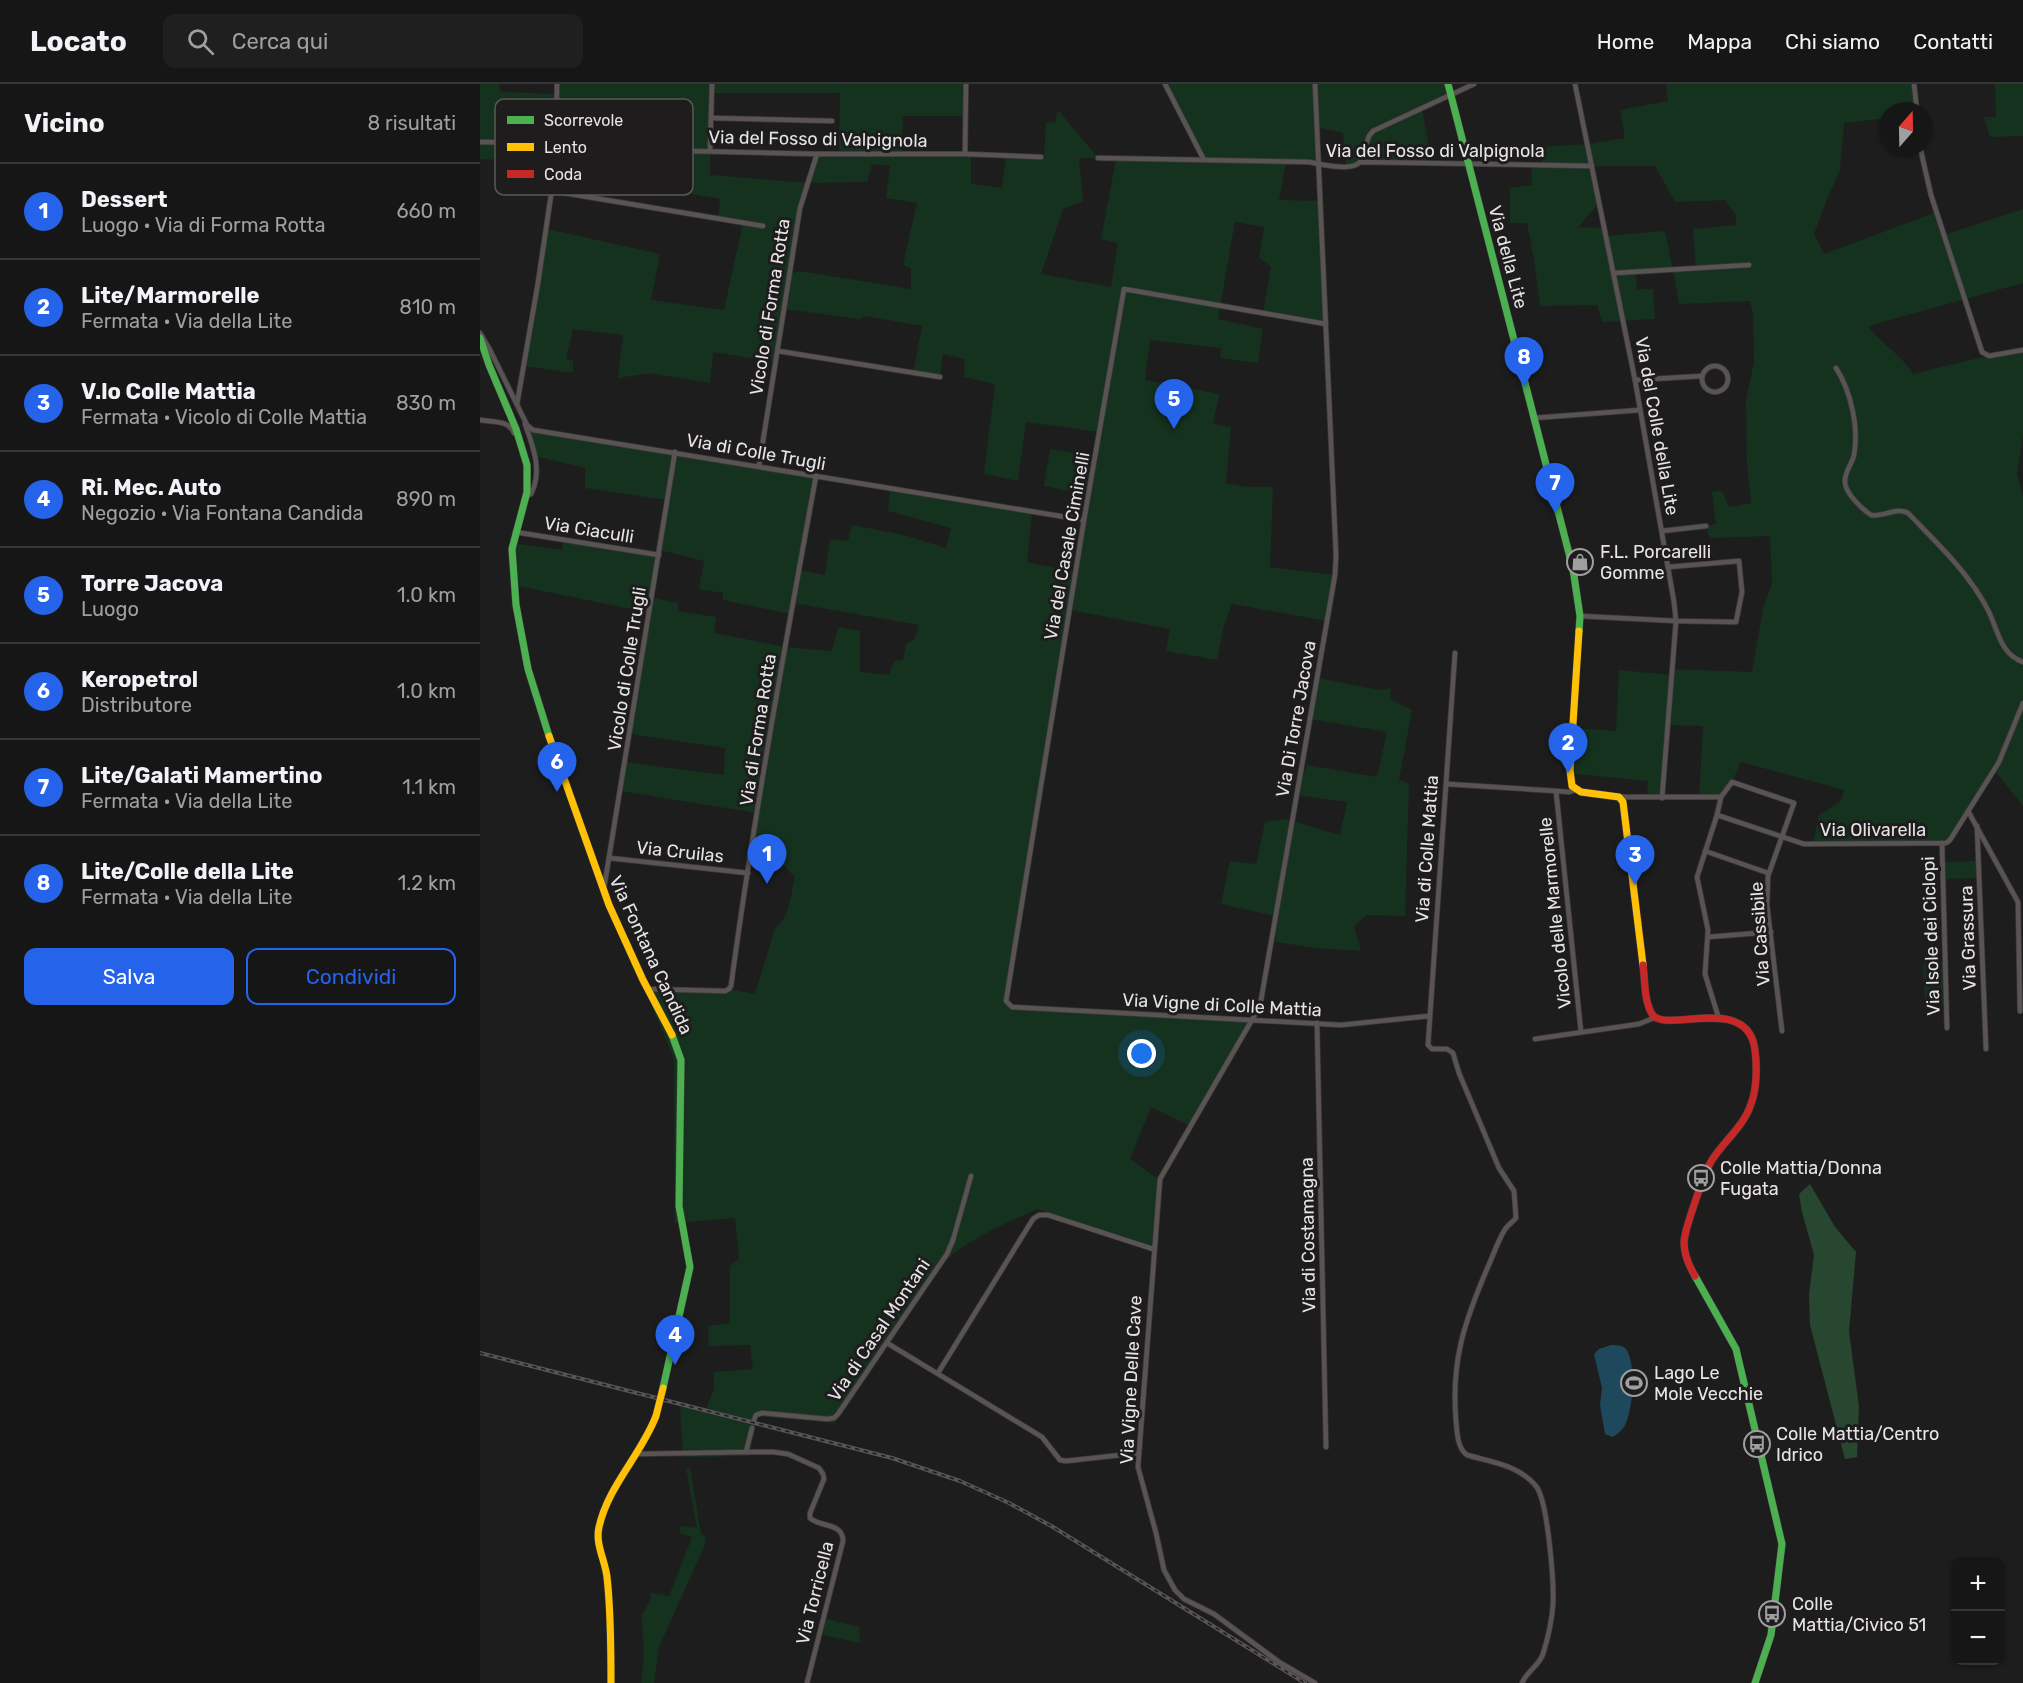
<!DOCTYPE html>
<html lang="it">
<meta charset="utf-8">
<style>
:root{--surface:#161616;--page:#1f1f1f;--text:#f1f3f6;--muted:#9e9fa1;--line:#353535;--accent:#2563eb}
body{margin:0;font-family:Rubik,sans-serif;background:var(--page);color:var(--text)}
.controls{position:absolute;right:18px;bottom:18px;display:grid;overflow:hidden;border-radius:12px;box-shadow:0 2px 4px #0004}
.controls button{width:54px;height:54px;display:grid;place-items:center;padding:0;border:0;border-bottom:2px solid var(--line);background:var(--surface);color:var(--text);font:30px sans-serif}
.compass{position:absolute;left:1399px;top:18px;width:54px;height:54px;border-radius:50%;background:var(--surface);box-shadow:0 2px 4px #0004;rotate:20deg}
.you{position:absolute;left:662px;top:970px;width:21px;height:21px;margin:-15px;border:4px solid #fff;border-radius:50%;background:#1a73e8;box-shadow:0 0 0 9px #1a73e833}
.badge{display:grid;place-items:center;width:39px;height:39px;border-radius:50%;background:var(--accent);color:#fff;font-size:20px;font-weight:700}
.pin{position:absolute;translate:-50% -50px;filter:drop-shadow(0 2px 3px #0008)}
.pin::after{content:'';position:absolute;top:32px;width:21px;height:18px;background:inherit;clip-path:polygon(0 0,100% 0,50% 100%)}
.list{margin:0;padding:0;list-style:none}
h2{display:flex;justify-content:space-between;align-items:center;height:78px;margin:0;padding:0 24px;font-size:26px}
h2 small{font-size:20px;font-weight:400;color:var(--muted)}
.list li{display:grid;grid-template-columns:39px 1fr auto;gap:18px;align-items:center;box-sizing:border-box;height:96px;padding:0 24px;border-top:2px solid var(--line)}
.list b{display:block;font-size:22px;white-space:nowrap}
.list p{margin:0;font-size:20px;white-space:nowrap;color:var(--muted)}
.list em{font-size:20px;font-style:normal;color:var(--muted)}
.actions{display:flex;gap:12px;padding:18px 24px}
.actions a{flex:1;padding:14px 0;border:2px solid var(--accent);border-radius:12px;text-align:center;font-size:21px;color:var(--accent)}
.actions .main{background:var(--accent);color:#fff}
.icon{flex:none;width:33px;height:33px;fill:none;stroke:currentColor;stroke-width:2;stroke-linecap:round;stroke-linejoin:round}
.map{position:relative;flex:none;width:1543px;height:1599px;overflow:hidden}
header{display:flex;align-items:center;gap:36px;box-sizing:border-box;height:84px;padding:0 30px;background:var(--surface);border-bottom:2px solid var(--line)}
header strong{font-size:28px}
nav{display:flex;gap:33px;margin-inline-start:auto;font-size:21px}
.search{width:420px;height:54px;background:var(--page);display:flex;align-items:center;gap:15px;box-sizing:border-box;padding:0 21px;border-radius:12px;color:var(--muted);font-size:22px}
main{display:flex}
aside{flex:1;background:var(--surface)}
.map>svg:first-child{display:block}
.green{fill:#15321e;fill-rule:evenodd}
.forest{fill:#274730}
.water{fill:#1e495c}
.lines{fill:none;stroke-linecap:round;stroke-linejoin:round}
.street-casing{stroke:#3a393a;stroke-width:6}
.fast-casing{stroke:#3a393a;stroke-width:8}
.slow-casing{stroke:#3a393a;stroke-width:8}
.jam-casing{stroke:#3a393a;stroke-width:8}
.street{stroke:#5a5353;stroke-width:4.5}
.fast{stroke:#4caf50;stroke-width:7}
.slow{stroke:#ffc107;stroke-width:7}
.jam{stroke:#c62828;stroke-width:7}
.rail-casing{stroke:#585455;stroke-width:4}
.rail{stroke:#1f1c1e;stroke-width:1.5;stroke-dasharray:4.5;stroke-linecap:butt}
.slow-bridge-casing{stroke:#3a393a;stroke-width:8;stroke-linecap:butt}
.slow-bridge{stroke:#ffc107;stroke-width:7}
.labels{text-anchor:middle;stroke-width:6;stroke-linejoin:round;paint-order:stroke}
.street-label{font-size:18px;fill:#e6e5e6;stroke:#1f1c1e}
.poi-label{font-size:18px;fill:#e6e5e6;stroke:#1f1c1e;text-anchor:start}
.key{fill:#1f1c1e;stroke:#5b585a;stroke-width:1.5}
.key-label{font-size:16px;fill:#e6e5e6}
</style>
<header>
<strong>Locato</strong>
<div class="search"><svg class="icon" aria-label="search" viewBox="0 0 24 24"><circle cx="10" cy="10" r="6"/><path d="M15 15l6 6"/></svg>Cerca qui</div>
<nav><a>Home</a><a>Mappa</a><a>Chi siamo</a><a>Contatti</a></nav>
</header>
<main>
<aside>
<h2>Vicino<small>8 risultati</small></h2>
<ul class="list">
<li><span class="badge">1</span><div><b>Dessert</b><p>Luogo · Via di Forma Rotta</p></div><em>660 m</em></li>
<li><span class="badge">2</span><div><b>Lite/Marmorelle</b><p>Fermata · Via della Lite</p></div><em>810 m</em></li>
<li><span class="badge">3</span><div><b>V.lo Colle Mattia</b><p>Fermata · Vicolo di Colle Mattia</p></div><em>830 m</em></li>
<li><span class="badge">4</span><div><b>Ri. Mec. Auto</b><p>Negozio · Via Fontana Candida</p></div><em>890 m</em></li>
<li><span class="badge">5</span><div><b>Torre Jacova</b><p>Luogo</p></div><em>1.0 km</em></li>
<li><span class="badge">6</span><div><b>Keropetrol</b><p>Distributore</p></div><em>1.0 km</em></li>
<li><span class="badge">7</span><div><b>Lite/Galati Mamertino</b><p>Fermata · Via della Lite</p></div><em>1.1 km</em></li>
<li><span class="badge">8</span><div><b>Lite/Colle della Lite</b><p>Fermata · Via della Lite</p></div><em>1.2 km</em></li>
</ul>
<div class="actions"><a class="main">Salva</a><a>Condividi</a></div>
</aside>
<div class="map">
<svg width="1543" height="1599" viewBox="0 0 1543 1599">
<rect width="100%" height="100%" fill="#1e1d1e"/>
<g class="green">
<path d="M0 0H19L21 8 75 10 77 0H486V32H423L422 70 491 71V100L522 104 526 72 564 74 566 38 575 39 578 26 618 74H599L603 117 583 125 561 190 631 203 638 159 621 155 636 75 724 76 685 0H968L971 11 942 24 952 80 881 78 866 82 863 49 837 43 838 81 806 78 799 116 840 117 846 240 783 229 791 183 779 173 784 143 755 138 738 235 783 245 778 279 740 274 741 264 670 256 665 296 739 310 733 340 751 343 746 399 766 403H793L790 483 855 491 847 537 752 520 744 541 737 576 686 567 690 545 590 526 526 914 532 923 774 935 710 1042 671 1023 650 1075 678 1095 673 1162 557 1125C525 1140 489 1154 464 1178L361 1332 354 1339 278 1332 269 1372 203 1373 200 1322 226 1326 234 1304V1288L273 1285 270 1261 229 1262 228 1242 250 1239V1182L259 1175 255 1134 195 1139 194 974 164 904 249 905 275 910 295 844C310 835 311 808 315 793L287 763 273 758 277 729 140 707 145 678 244 691 245 664 150 650 170 529 34 501 32 459 82 466 83 455 179 471 173 514 198 519V527L236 533 234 549 305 563 352 567 358 543 380 547V588L409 591 414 577 423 576 426 560 434 556 439 541 313 519 311 530 243 516V509L219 505 224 477 180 466 187 416 105 404V384L55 372 51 344 336 392 319 486 345 491 350 455 368 457 372 441 424 451 466 464 471 444 408 427 410 405 552 428 547 478 595 488 609 411 564 402 570 365 615 372 620 348 546 338 538 397 504 390 515 300 484 293 485 275 463 270 460 293 433 289 442 242 385 232 380 235 304 225 296 278 233 268 230 299 169 289 138 294 143 251 93 245 86 275 93 277V289L44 282 67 145 180 170 171 216 244 226 263 139 238 135 240 115 173 103 178 67 78 64 73 100 46 95 42 77 0 75ZM360 9 359 70H337L327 99 230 91 232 9ZM392 80 410 82 406 114 437 119 423 181 431 184V205L319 187 310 190 327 99 387 98Z"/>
<path d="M1186 0H1434L1437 27H1408V34L1364 39 1360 86 1347 115 1334 150 1344 170 1457 128 1464 151 1543 125V199L1388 242C1402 261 1420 269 1433 290L1507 272 1543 266V352L1537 390 1543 412V722L1516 688 1488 727 1470 756 1462 759H1333L1339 731 1361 717 1364 706 1261 678 1252 698 1241 713H1219L1223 642 1188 641 1182 714H1167L1168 697 1088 689 1092 644 1136 647 1139 586 1191 591 1192 585 1272 588 1283 524 1292 500 1290 452 1230 454 1226 442 1236 440 1232 408 1242 407 1249 423 1271 419 1267 383 1266 316 1274 278 1273 231 1270 217 1199 220 1193 186 1155 188 1157 205H1173L1175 235 1122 238 1117 221 1060 222 1054 175 1047 139H1030V104L1052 101 1051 81H1063L1059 63 1108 60 1145 54 1140 26 1188 17ZM1113 82H1175L1195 118 1245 116 1256 131V141L1213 145 1216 184 1193 186 1185 147 1127 152 1125 144 1098 143 1120 118Z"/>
<polygon points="1515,0 1543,0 1543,52 1510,53 1504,33 1516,33"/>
<polygon points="837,594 900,606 911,604 910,615 932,626 919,696 929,699 925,832 887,831 874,842 881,867 835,864 796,858 796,832 741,820 750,777 776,780 785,738 805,735 860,751 867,718 817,711 827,681 897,693 907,648 830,635"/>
<polygon points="1496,777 1497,794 1465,795 1464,778"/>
<polygon points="1463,878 1464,921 1445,922 1443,879"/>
<path d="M206 1384H210L220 1444 222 1451H225L226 1458 179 1563 174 1599H161C165 1576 164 1555 161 1532L171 1516 170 1509 189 1512 212 1453 200 1449 199 1442 217 1444Z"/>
<polygon points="346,1535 379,1543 380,1559 343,1551"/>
</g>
<polygon class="forest" points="1330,1100 1355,1143 1376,1168 1369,1247 1379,1323 1377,1373 1365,1375 1330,1241 1329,1210 1334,1171 1322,1128 1319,1110"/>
<path class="water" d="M1131 1261C1136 1261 1141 1261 1145 1264 1157 1276 1153 1330 1144 1343 1141 1347 1137 1350 1133 1353L1125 1350 1120 1321 1122 1304 1114 1270 1119 1265Z"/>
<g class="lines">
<defs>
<g id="street">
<polyline points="685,0 724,76"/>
<polyline points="835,0 856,471 855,491 780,922 680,1095 658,1383 676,1449 684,1486 695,1506 704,1515 734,1530 799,1578 835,1599"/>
<polyline points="1095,0 1155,296 1194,518 1196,537 1182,714"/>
<polyline points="1434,0 1437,27"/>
<polyline points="231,34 352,37"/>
<polyline points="0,58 76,59"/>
<polyline points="1440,63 1451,111 1502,268 1509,272 1543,266"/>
<polyline points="78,64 337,70 485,70 561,73"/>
<polyline points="230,67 232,0"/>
<polyline points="485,70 486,0"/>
<path d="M618 74 829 78C841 80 871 88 880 78L1112 82"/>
<polyline points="880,78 889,52 893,47 994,0"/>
<polyline points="72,107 283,142"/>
<polyline points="1135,189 1269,181"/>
<polyline points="846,240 644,205 604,436 526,917 532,923 861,941 949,932"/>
<polyline points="0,249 10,266 47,341 53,346 604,436"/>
<polyline points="298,267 460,293"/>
<circle cx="1235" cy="295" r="13"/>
<path d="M1356 284C1371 307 1379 344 1374 371 1372 380 1364 389 1365 398 1365 409 1382 425 1391 431 1404 433 1416 423 1428 429 1457 459 1489 489 1508 526 1518 546 1520 570 1543 578"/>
<polyline points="1155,296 1222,292"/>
<polyline points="37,320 58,199 78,64 76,59 77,0"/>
<polyline points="1054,334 1160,326"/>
<path d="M0 336C13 338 29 336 34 349"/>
<path d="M45 340C53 362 63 387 51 410L46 412"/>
<polyline points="279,382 320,124 337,70"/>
<polyline points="1182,447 1226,442"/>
<polyline points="35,448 179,471"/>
<polyline points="1100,532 1196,537 1256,538 1262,508 1259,477 1188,483"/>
<path d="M975 569 948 961 952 965H967L973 969 979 989 1019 1084 1034 1107 1036 1134C1033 1138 1027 1141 1024 1147 1017 1159 1013 1172 1007 1185 984 1239 971 1277 976 1337 977 1347 977 1364 987 1371 1011 1378 1039 1381 1056 1402 1068 1417 1074 1499 1073 1520 1072 1536 1068 1554 1063 1570 1059 1582 1047 1587 1042 1599"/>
<polyline points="967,700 1076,707 1089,708 1095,706"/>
<polyline points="1076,707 1101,948"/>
<polyline points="1139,713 1241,713"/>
<polyline points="1488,727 1538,818 1540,927"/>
<polyline points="1237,731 1324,760 1466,759 1470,756 1519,678 1543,619"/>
<polyline points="1497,742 1506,965"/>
<polyline points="1462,759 1467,944"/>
<polyline points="1225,767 1288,789"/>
<polyline points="129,774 268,789"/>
<polyline points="124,804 195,368"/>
<polyline points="1228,853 1291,848"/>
<path d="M167 905 245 907 249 905 251 902C274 731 305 562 336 392"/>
<polyline points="1239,935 1225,890 1228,846 1217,793 1237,731 1241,713 1252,698 1314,719 1288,792 1287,821 1302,947"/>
<polyline points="837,939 846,1363"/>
<polyline points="1055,955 1159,940 1174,934"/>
<polyline points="407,1259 562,1353 580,1376 586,1377 659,1369"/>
<polyline points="458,1289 553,1135 559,1131 568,1131 673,1165"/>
<polyline points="274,1336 276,1331 282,1329 347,1335 354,1334 358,1330 467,1170 473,1156 491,1092"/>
<path d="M266 1368H293L308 1370 339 1384 343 1390 344 1395 330 1429V1434C341 1444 363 1438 363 1457L327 1599"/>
<polyline points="157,1370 266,1368 272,1344"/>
</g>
<g id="fast">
<polyline points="968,0 1093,485 1100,532 1099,547"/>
<polyline points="0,254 9,281 36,345 47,381 47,408 32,465 36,521 48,585 69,652"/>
<polyline points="1215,1192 1256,1265 1302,1460 1291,1551 1275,1599"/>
<polyline points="183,1304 210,1183 199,1122 201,976 192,951"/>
</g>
<g id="slow">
<polyline points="1099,547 1090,686 1092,702 1101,708 1139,713 1143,718 1163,881"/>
<polyline points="69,652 129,821 163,896 192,951"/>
<path d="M131 1599C131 1564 131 1528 127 1493 125 1476 115 1460 119 1443 128 1402 161 1371 176 1332"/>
</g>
<path id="jam" d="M1163 881C1165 896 1164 917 1172 930 1184 951 1268 908 1275 966 1277 982 1277 1005 1271 1020 1264 1042 1244 1057 1232 1076 1225 1087 1205 1144 1204 1158 1204 1169 1209 1182 1215 1192"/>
</defs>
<use href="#street" class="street-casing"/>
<use href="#fast" class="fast-casing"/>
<use href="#slow" class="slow-casing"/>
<use href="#jam" class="jam-casing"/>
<use href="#street" class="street"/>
<use href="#fast" class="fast"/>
<use href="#slow" class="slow"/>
<use href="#jam" class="jam"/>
<defs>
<polyline id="rail" points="0,1269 412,1374 480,1397 529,1419 573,1443 825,1599"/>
</defs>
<use href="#rail" class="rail-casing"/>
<use href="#rail" class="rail"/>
<defs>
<polyline id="slow-bridge" points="176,1332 183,1304"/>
</defs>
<use href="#slow-bridge" class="slow-bridge-casing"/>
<use href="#slow-bridge" class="slow-bridge"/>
</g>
<defs>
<symbol id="shop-ring" viewBox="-11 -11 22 22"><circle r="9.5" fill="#1f1c1e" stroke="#a09fa0" stroke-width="1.5"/><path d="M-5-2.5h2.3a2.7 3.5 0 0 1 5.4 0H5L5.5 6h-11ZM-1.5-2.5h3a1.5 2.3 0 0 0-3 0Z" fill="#a09fa0"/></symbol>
<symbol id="bus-ring" viewBox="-11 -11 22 22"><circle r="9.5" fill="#1f1c1e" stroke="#a09fa0" stroke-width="1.5"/><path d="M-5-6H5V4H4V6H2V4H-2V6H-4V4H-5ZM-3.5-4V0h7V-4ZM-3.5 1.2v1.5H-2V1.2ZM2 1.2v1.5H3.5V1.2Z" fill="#a09fa0"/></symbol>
<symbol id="stadium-ring" viewBox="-11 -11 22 22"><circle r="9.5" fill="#1f1c1e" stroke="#a09fa0" stroke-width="1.5"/><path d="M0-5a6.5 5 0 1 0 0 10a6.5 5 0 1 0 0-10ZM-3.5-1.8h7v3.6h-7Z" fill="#a09fa0"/></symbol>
</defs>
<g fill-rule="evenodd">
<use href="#shop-ring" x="1085" y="463" width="30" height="30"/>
<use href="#bus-ring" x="1206" y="1079" width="30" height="30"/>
<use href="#stadium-ring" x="1139" y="1284" width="30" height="30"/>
<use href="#bus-ring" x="1262" y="1345" width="30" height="30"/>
<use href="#bus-ring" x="1277" y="1515" width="30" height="30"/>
</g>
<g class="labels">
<g class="street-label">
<text transform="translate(338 55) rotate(1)" y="6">Via del Fosso di Valpignola</text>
<text x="955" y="73">Via del Fosso di Valpignola</text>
<text transform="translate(1028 173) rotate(75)" y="6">Via della Lite</text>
<text transform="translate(290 223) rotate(-81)" y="6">Vicolo di Forma Rotta</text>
<text transform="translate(1177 342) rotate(80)" y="6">Via del Colle della Lite</text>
<text transform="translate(276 368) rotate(10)" y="6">Via di Colle Trugli</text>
<text transform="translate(109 446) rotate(9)" y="6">Via Ciaculli</text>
<text transform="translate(587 462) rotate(-80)" y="6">Via del Casale Ciminelli</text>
<text transform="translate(147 585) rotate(-81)" y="6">Vicolo di Colle Trugli</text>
<text transform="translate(816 635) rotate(-80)" y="6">Via Di Torre Jacova</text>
<text transform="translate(278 646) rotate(-81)" y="6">Via di Forma Rotta</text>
<text x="1393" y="752">Via Olivarella</text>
<text transform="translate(947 765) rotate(-86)" y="6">Via di Colle Mattia</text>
<text transform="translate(200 768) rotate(6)" y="6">Via Cruilas</text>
<text transform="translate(1075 829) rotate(-96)" y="6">Vicolo delle Marmorelle</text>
<text transform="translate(1280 850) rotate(-94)" y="6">Via Cassibile</text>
<text transform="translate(1451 852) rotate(-92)" y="6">Via Isole dei Ciclopi</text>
<text transform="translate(1488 854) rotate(-92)" y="6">Via Grassura</text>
<text transform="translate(171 871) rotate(65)" y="6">Via Fontana Candida</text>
<text transform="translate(742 921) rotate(3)" y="6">Via Vigne di Colle Mattia</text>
<text transform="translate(828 1151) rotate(-91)" y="6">Via di Costamagna</text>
<text transform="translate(399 1246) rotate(-56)" y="6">Via di Casal Montani</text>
<text transform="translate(651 1296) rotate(-87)" y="6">Via Vigne Delle Cave</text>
<text transform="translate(335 1509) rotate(-76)" y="6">Via Torricella</text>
</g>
<g class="poi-label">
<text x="1120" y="474">F.L. Porcarelli<tspan x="1120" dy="21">Gomme</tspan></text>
<text x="1240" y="1090">Colle Mattia/Donna<tspan x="1240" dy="21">Fugata</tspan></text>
<text x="1174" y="1295">Lago Le<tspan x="1174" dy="21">Mole Vecchie</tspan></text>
<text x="1296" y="1356">Colle Mattia/Centro<tspan x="1296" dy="21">Idrico</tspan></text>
<text x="1312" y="1526">Colle<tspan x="1312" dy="21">Mattia/Civico 51</tspan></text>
</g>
</g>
<rect x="15" y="15" width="198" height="96" rx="9" class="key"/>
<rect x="27" y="32" width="27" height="8" fill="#4caf50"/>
<rect x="27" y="59" width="27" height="8" fill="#ffc107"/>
<rect x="27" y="86" width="27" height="8" fill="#c62828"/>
<g class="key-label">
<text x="64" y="42">Scorrevole</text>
<text x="64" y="69">Lento</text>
<text x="64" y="96">Coda</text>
</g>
</svg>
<div class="controls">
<button>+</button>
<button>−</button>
</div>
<svg class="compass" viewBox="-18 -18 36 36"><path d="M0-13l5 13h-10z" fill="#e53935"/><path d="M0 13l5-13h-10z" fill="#9e9fa1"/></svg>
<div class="you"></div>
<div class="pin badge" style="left:287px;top:800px">1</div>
<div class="pin badge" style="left:1088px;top:689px">2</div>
<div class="pin badge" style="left:1155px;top:801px">3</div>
<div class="pin badge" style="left:195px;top:1281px">4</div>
<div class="pin badge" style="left:694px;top:345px">5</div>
<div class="pin badge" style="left:77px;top:708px">6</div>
<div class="pin badge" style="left:1075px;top:429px">7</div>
<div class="pin badge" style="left:1044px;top:303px">8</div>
</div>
</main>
